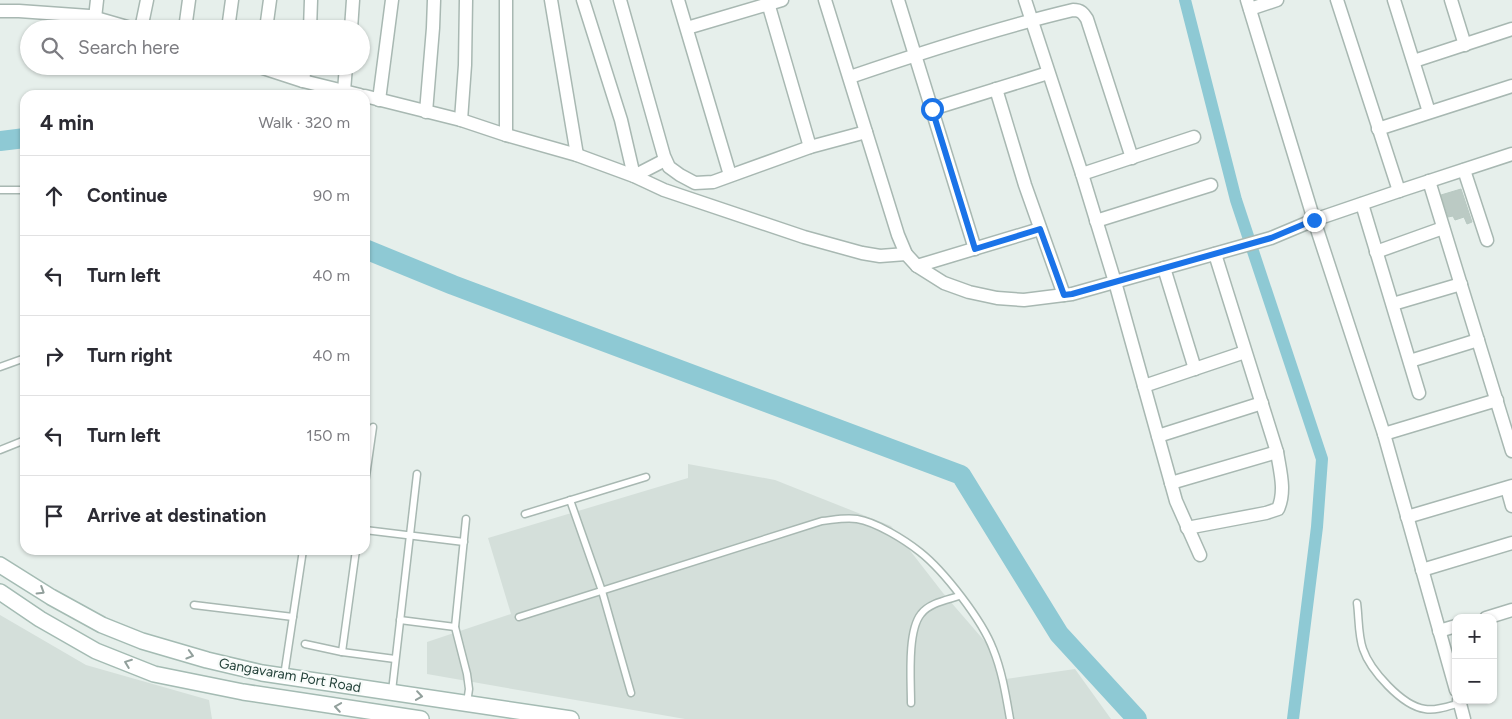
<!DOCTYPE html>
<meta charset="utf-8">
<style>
:root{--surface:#fff;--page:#f7f7f7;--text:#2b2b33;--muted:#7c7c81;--line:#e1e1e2}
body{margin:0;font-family:Figtree,sans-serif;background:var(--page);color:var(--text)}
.controls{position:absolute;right:15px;bottom:15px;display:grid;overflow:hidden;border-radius:10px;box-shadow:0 1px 4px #0004}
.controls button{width:45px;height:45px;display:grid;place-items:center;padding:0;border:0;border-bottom:1px solid var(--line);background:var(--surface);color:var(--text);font:25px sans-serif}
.stop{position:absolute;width:15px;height:15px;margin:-11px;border:4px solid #1a73e8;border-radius:50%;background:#fff}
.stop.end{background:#1a73e8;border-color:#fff;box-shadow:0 1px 5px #0008}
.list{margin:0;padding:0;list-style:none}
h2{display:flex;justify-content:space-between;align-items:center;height:65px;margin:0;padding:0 20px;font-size:21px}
h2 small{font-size:16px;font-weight:400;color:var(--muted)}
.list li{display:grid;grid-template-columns:32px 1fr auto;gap:15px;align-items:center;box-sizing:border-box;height:80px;padding:0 20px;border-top:1px solid var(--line)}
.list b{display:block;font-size:19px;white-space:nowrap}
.list em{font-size:16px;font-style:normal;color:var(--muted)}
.icon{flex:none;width:28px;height:28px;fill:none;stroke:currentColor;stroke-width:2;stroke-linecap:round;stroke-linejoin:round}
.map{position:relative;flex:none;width:1512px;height:719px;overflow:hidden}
.search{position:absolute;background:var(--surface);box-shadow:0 1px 4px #0004;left:20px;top:20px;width:350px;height:55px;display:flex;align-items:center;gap:12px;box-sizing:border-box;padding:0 18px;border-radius:28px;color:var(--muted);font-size:19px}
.panel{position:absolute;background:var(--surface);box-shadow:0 1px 4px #0004;left:20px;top:90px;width:350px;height:465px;border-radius:15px}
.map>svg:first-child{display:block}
.built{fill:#d4dfda}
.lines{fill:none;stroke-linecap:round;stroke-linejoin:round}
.canal{stroke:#8ec9d4;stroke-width:12}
.river{stroke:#8ec9d4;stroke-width:20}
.building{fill:#bbcac4;stroke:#b8c9c2}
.lane-casing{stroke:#a8b8b2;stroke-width:9}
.street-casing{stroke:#a8b8b2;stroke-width:15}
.secondary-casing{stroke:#a4bbb3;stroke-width:18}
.lane{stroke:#fff;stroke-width:6}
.street{stroke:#fff;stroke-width:12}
.secondary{stroke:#fff;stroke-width:15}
.oneway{stroke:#92a09c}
.route{stroke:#1a73e8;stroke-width:6}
.labels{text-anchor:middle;stroke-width:4.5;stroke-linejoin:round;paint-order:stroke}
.street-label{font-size:14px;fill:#24423a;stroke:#f7fbf9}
</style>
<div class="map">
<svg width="1512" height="719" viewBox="0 0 1512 719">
<rect width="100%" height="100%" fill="#e6efeb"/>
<g class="built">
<polygon points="688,464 775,480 891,526 943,593 988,645 999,680 1075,669 1111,719 685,719 427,674 427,642 511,614 488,538 688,478"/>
<polygon points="0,615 86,665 209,700 212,719 0,719"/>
</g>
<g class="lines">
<polyline class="canal" points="1185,0 1236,200 1322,459 1317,527 1293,719"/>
<g class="river">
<polyline points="0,141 25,138"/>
<polyline points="365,249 453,285 961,475 1059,634 1137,719"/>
</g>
</g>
<polygon class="building" points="1461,189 1472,222 1467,224 1464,217 1455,220 1453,216 1448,217 1441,195"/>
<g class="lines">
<defs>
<g id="lane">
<polyline points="0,190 25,190"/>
<polyline points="0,367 25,358"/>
<polyline points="0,450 25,440"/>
<polyline points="365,483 373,427"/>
<polyline points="570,500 602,591 631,693"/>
<polyline points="525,514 646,477"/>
<polyline points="466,519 455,627 467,674 469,689 467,703"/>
<polyline points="365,530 464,542"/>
<path d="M1357 603C1359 617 1358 635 1363 649 1370 670 1402 706 1425 709 1436 711 1449 706 1460 703"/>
<polyline points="194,605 293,617"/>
<path d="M519 617 822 521C833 520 845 517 857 519 876 522 905 540 920 552 944 571 982 620 993 649 1002 671 1006 696 1010 719"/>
<polyline points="400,620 455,627"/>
<polyline points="305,644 342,652 395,659"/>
<polyline points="342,652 356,550"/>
<polyline points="284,676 303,550"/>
<polyline points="392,691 417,474"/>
<path d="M911 703C911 681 907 631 921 614 929 603 947 600 959 596"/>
</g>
<g id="street">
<polyline points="551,0 577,155"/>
<polyline points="583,0 621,120 634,176 665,160"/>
<polyline points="620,0 664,156 669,167 680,175 695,183 713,182 810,147 866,132"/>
<polyline points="678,0 730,175"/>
<polyline points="825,0 898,235 906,254 917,266 944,283 969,292 997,298 1024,300 1072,294 1271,238 1314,220 1399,191 1512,154"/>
<polyline points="898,0 975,249"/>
<polyline points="1025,0 1082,174 1115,282 1176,501 1200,555"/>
<polyline points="1247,0 1314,220 1384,434 1456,690"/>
<polyline points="1337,0 1399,191"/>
<polyline points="1394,0 1429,112"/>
<polyline points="1451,0 1465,45"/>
<polyline points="768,3 810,147"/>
<polyline points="1250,9 1277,0"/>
<polyline points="0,11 19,11 89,16 134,29"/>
<polyline points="95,18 97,0"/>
<polyline points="687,28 782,0"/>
<polyline points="141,29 147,0"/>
<polyline points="185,29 189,0"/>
<polyline points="228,29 232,0"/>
<polyline points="266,29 270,0"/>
<polyline points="310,29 311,0"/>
<polyline points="351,29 353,0"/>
<polyline points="1414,61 1512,29"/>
<polyline points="257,66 303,81 360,95"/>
<path d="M850 77C923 52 997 28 1073 10 1081 10 1083 13 1087 19L1132 158"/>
<polyline points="303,81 305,66"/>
<polyline points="996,89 1025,185 1064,295"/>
<polyline points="344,91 346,66"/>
<polyline points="365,96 461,120 506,135 577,155 634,176 664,190 804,237 862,253 880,256 906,254"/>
<polyline points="379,100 392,0"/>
<polyline points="932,109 1048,73"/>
<polyline points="426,112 433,28 434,0"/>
<polyline points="461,120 465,65 466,0"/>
<polyline points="1378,129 1512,86"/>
<polyline points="506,135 506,0"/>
<polyline points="1464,170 1487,240"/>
<polyline points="1082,174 1194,137"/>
<polyline points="1429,181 1512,451"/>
<polyline points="1362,204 1419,393"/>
<polyline points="1096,221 1211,185"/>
<polyline points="1376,252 1443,228"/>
<polyline points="917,266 1040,229"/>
<polyline points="1164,268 1195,369"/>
<polyline points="1393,304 1461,284"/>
<polyline points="1410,361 1478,340"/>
<polyline points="1144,386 1245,352"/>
<polyline points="1384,434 1497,400"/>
<polyline points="1158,436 1262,403"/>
<polyline points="1171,483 1277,452"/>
<polyline points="1507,488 1512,506"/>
<polyline points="1407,517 1512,486"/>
<path d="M1187 528 1266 513 1278 509C1286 491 1280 471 1277 452L1215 254"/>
<polyline points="1422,570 1512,543"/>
<polyline points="1486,618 1512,610"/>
<polyline points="1439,631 1456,626"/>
<polyline points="1459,700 1464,719"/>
</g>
<g id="secondary">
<polyline points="0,565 51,597 102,625 142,641 207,660 262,673 571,719"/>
<polyline points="0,592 40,619 96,651 154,674 243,692 421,719"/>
</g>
</defs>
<use href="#lane" class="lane-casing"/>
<use href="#street" class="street-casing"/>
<use href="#secondary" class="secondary-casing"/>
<use href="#lane" class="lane"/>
<use href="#street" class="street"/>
<use href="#secondary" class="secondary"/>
</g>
<defs><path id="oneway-chevron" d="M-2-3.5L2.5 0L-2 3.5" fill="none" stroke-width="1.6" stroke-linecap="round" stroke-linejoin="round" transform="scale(1.25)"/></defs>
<g class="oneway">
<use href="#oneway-chevron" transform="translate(41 591) rotate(32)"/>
<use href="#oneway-chevron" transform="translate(190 655) rotate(16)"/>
<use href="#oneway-chevron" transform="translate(128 663) rotate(-159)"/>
<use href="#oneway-chevron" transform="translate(419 696) rotate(8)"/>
<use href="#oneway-chevron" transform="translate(338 707) rotate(-171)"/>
</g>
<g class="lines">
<polyline class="route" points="932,109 975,249 1040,229 1064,295 1072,294 1271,238 1314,220"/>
</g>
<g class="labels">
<g class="street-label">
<text transform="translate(290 675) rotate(10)" y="5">Gangavaram Port Road</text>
</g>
</g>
</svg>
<div class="controls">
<button>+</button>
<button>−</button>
</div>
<div class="stop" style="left:932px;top:109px"></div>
<div class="stop end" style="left:1314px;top:220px"></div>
<div class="search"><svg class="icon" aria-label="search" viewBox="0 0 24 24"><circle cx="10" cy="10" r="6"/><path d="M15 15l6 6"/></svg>Search here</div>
<section class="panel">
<h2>4 min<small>Walk · 320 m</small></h2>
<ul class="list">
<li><svg class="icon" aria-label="ahead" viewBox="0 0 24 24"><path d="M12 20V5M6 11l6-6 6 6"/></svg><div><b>Continue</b></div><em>90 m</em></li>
<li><svg class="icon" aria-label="left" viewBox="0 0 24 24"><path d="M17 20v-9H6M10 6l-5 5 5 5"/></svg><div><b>Turn left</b></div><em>40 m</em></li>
<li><svg class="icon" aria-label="right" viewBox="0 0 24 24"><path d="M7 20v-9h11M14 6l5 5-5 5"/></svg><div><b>Turn right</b></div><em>40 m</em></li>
<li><svg class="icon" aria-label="left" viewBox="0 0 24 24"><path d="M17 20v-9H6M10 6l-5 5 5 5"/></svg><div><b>Turn left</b></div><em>150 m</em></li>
<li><svg class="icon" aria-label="arrive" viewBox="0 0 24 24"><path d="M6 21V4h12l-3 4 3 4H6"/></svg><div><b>Arrive at destination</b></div></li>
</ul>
</section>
</div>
